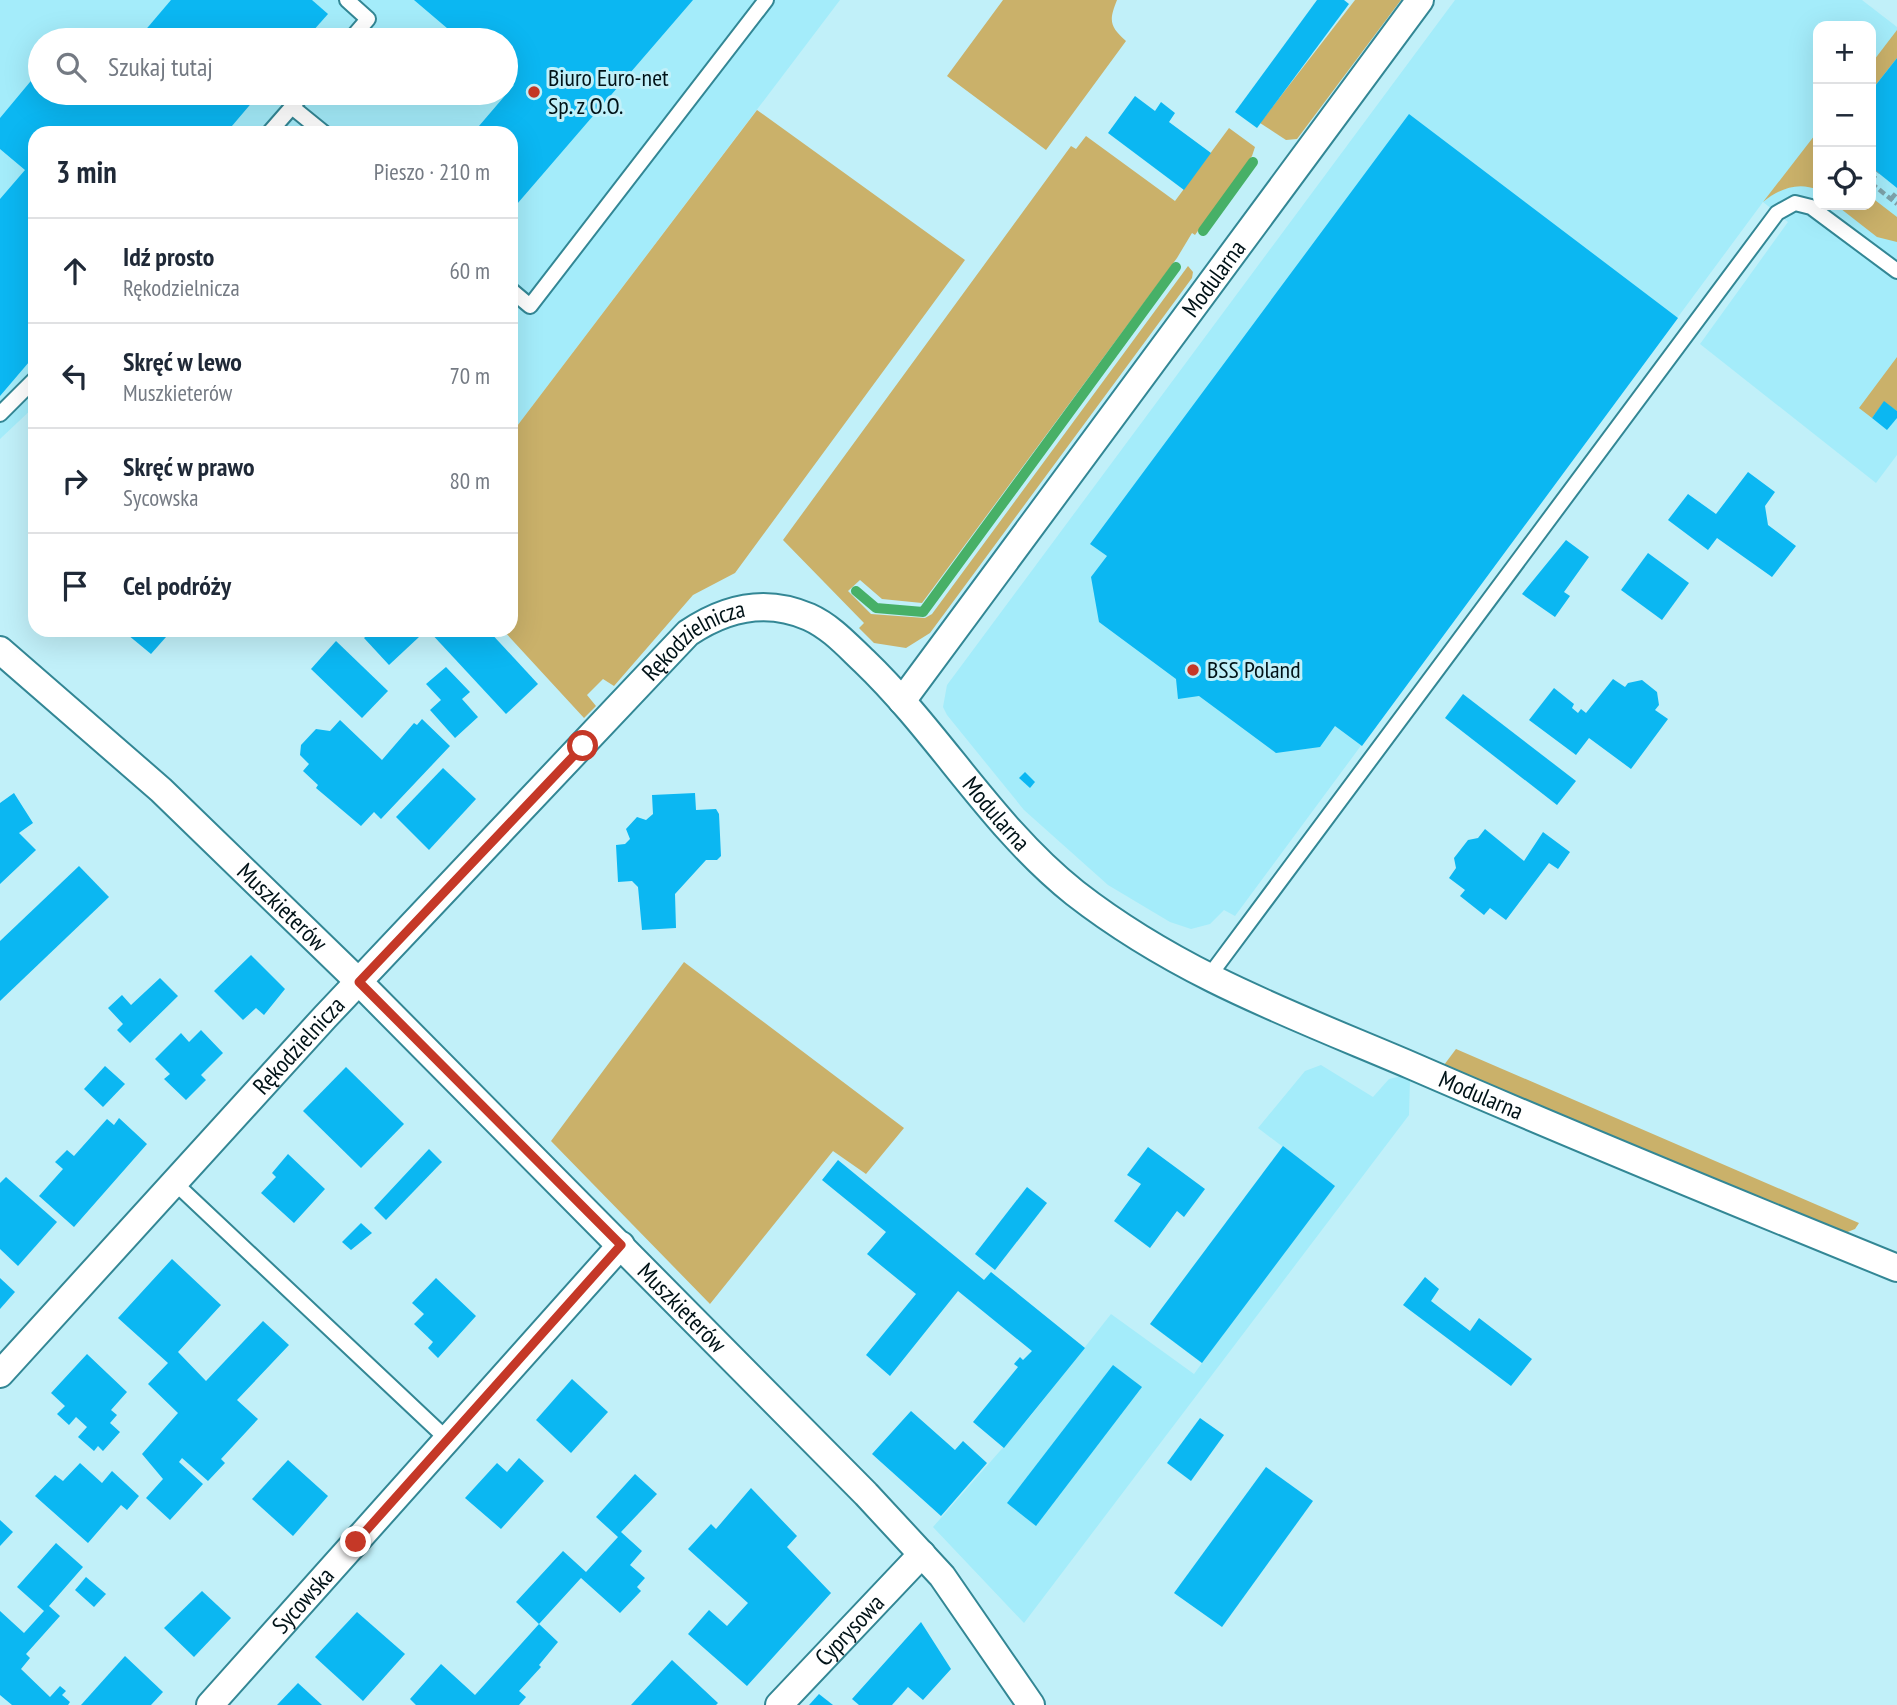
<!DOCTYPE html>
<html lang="pl">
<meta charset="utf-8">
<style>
:root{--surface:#fff;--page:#f6f6f7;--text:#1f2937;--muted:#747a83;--line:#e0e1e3}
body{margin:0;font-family:"PT Sans Narrow",sans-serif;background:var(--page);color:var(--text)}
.controls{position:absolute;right:21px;top:21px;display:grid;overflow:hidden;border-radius:14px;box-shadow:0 7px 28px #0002}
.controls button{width:63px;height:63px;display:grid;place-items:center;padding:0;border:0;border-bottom:2px solid var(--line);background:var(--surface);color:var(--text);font:35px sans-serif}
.stop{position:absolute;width:21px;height:21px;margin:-16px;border:5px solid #c53827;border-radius:50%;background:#fff}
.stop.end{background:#c53827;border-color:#fff;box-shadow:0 2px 7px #0008}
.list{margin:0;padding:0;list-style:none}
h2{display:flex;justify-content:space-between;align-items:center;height:91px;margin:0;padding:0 28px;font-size:30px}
h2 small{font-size:23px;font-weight:400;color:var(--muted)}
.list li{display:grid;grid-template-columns:46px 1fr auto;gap:21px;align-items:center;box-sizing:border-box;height:105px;padding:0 28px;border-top:2px solid var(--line)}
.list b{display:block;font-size:26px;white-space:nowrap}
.list p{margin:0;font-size:23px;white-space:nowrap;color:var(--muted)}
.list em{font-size:23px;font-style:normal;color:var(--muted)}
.icon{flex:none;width:38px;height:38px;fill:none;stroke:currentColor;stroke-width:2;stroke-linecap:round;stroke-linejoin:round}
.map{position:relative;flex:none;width:1897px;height:1705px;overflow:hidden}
.search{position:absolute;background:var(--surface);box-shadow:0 7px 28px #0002;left:28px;top:28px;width:490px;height:77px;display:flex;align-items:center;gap:18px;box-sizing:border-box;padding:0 24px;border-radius:38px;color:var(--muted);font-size:26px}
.panel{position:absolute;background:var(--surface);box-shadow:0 7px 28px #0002;left:28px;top:126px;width:490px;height:511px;border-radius:21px}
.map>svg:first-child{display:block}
.built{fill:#a4ecfa;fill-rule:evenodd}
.green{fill:#cab16a}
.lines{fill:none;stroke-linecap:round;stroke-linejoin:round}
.stream{stroke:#47b067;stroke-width:10}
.building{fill:#0bb7f2}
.lane-casing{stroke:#338795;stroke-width:18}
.street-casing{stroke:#338795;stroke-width:30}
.path{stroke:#7da2aa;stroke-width:4.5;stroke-dasharray:7 3.5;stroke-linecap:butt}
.lane{stroke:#fff;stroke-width:14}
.street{stroke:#fff;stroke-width:26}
.route{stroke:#c53827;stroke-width:9}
.poi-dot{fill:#c53827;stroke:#c1f0f9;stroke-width:2.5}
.labels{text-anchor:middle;stroke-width:6;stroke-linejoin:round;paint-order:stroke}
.poi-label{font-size:24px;fill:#001217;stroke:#c1f0f9;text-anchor:start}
.street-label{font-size:24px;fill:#001217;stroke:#c1f0f9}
</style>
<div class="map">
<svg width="1897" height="1705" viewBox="0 0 1897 1705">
<rect width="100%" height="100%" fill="#c1f0f9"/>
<g class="built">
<path d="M0 0H840L511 434V133H35V406L0 439ZM40 40H506V93H40Z"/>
<path d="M1455 0H1862L1897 27V455L1876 483 1700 344 1788 222 1763 202 1235 916 1224 910 1210 924 1191 929 1170 922 1108 885 1024 810 947 715 943 707 947 685ZM1818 26H1871V205H1818Z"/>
<polygon points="1321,1065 1373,1097 1389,1079 1402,1076 1410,1080 1409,1115 1024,1623 933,1527 1029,1418 1111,1314 1194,1374 1202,1363 1150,1324 1283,1147 1258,1128 1305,1071"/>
</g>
<g class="green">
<path d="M1003 0H1117C1109 20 1109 26 1126 41L1046 150 947 76Z"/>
<polygon points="1355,0 1401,0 1297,139 1286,140 1260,123"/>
<polygon points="1897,30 1897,58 1871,91 1871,64"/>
<polygon points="757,110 965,260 735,573 693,595 614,686 603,679 587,695 596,706 584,718 503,630 511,630 511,434"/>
<polygon points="1229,128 1255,147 1252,156 1195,235 1192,233 1177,258 922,603 882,599 860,580 848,591 871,614 925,618 932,614 1188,266 1193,272 1192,278 930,633 906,648 874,643 859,628 864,623 783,540 1071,146 1076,149 1086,136 1175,201"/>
<path d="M1818 131V190C1798 181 1779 189 1763 202Z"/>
<polygon points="1871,197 1897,217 1897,242 1877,237 1836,205 1871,205"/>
<polygon points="1897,357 1897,411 1884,402 1872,418 1859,408"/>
<polygon points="684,962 904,1128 866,1174 833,1151 710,1304 551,1141"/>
<polygon points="1456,1049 1859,1223 1855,1229 1845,1233 1444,1065"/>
</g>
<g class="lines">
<g class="stream">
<polyline points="1203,231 1253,162"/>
<polyline points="856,591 876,608 923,612 1176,267"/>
</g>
</g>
<g class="building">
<polygon points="171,0 312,0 328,14 305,40 137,40"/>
<polygon points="414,0 693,0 511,211 511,133 473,133 514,85 506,79 506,40 461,40"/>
<polygon points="1317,0 1344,0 1349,4 1257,128 1235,112"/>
<polygon points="1897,58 1897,188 1871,167 1871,91"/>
<polygon points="40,70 40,93 260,93 226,133 35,133 35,355 0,396 0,199 25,170 0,149 0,118"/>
<polygon points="1135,96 1155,111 1161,102 1175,113 1169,122 1211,153 1184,190 1108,133"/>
<polygon points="1409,114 1678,318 1362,746 1335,726 1320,747 1276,753 1199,696 1178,699 1176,679 1099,622 1091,577 1107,556 1090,544"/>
<polygon points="1884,401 1897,411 1897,418 1887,430 1872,418"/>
<polygon points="1748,472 1775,492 1765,506 1768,525 1796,546 1772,577 1717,538 1708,550 1668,520 1688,494 1716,514"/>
<polygon points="1566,540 1589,557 1564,592 1570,596 1555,617 1522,594"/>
<polygon points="1648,553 1689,583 1662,620 1621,590"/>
<polygon points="122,630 158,630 166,637 151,654"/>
<polygon points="373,630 412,630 419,637 389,665 364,638"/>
<polygon points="428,630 488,630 538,684 506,714"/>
<polygon points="336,641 388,691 362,718 311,669"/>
<polygon points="446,667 470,692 462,699 478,717 455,738 430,710 441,700 426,684"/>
<polygon points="1613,679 1625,687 1628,683 1642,680 1657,692 1659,705 1655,710 1668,719 1631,769 1589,738 1576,755 1529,720 1554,688 1574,704 1572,708 1578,713 1581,709 1586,713"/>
<polygon points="1463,694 1576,781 1557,805 1445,718"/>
<polygon points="422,719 450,746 381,819 374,812 361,826 316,788 318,785 303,771 309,764 300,755 301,745 316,729 330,731 340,720 382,760 414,723 417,725"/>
<polygon points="443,768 476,799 429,850 396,817"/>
<polygon points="1025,772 1035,782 1030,788 1019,778"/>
<polygon points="14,793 33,823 19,833 36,850 0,884 0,803"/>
<polygon points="695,793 696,810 716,809 719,814 721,856 717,860 706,860 675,894 676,928 642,930 638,887 632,881 618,882 616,845 625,844 630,839 626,829 637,817 646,820 653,814 652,795"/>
<polygon points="1485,829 1524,861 1543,832 1570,852 1558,869 1549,863 1506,920 1490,908 1484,915 1460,896 1465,890 1449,878 1456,868 1454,858 1468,840 1478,838"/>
<polygon points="79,866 109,897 0,1001 0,941"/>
<polygon points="251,955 285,989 264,1015 256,1008 243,1020 214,991"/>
<polygon points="160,978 178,996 130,1043 117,1030 123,1024 108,1008 122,995 131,1005"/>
<polygon points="201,1030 223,1053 201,1075 206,1080 186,1100 164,1079 170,1074 155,1059 181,1033 189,1042"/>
<polygon points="105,1066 125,1084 103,1107 84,1089"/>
<polygon points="346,1067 404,1124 361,1168 303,1111"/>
<polygon points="119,1118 147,1144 74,1227 39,1196 63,1169 55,1162 67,1150 74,1156 107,1119 114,1125"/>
<polygon points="1283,1146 1335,1186 1202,1363 1150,1324"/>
<polygon points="1148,1147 1205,1189 1184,1217 1177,1211 1150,1248 1114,1221 1141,1184 1127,1175"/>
<polygon points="429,1149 442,1162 386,1220 374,1208"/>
<polygon points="288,1154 325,1189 294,1223 261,1193 276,1177 272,1173"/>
<polygon points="838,1160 984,1280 991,1272 1085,1348 1004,1448 973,1422 1018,1367 1014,1364 1020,1357 1023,1360 1032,1351 958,1291 890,1376 866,1355 916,1294 867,1254 886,1232 822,1180"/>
<polygon points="6,1177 57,1222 18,1266 0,1249 0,1183"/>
<polygon points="1027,1187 1047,1203 995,1270 975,1254"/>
<polygon points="361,1223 372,1233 351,1250 342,1242"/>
<polygon points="172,1259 221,1305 178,1352 206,1381 263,1321 289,1345 237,1400 258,1419 221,1459 225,1463 208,1481 182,1458 179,1462 203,1484 170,1520 146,1498 163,1479 142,1454 178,1413 148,1384 168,1363 118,1318"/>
<polygon points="1425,1277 1439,1289 1431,1301 1470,1331 1479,1318 1532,1359 1511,1386 1403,1305"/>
<polygon points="0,1278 15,1292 0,1309"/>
<polygon points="436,1278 476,1316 438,1358 428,1348 433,1342 414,1324 424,1314 412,1303"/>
<polygon points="87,1354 127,1392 111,1410 117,1415 110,1423 120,1432 103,1451 98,1446 94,1451 78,1437 87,1427 76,1417 69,1425 57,1414 65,1406 51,1393"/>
<polygon points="1113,1365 1142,1387 1036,1526 1007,1503"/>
<polygon points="572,1379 608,1412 571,1453 536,1420"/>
<polygon points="911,1411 955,1450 963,1441 987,1463 941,1516 872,1454"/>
<polygon points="1200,1418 1224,1435 1191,1481 1167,1463"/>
<polygon points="519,1458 544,1481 501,1529 465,1498 497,1463 507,1472"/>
<polygon points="288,1460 328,1496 293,1536 252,1499"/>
<polygon points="80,1463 102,1483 112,1471 139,1496 127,1510 121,1505 88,1543 35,1496 55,1475 63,1481"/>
<polygon points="1266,1467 1313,1501 1222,1627 1174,1593"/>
<polygon points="635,1474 657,1494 621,1532 642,1551 630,1565 645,1578 637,1587 641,1591 620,1613 581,1578 539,1624 516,1602 563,1551 586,1572 618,1537 596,1517"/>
<polygon points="751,1488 797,1536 787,1547 831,1593 747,1686 688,1634 709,1610 727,1626 748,1603 688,1549 711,1524 716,1529"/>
<polygon points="0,1520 13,1532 0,1546"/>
<polygon points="56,1543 83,1567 49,1606 60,1616 26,1654 30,1658 21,1669 50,1697 60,1686 66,1691 62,1695 70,1702 68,1705 12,1705 0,1695 0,1611 24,1633 44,1611 17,1587"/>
<polygon points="86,1577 106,1594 94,1607 75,1590"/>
<polygon points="202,1591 231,1618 194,1657 164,1628"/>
<polygon points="357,1612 405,1654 363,1701 315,1657"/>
<polygon points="921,1622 951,1669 923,1700 908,1687 892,1705 859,1705 852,1699"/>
<polygon points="539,1624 558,1642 539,1665 541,1667 519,1691 526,1697 519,1705 416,1705 410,1699 441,1664 475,1695"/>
<polygon points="125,1656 163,1692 151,1705 81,1705"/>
<polygon points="672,1660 718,1703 716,1705 631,1705"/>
<polygon points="298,1683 322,1705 277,1705"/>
<polygon points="819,1694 833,1705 809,1705"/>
</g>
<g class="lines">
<defs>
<g id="lane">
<polyline points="347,0 368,19 350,40"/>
<polyline points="292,107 324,133"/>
<polyline points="269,133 304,93"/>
<polyline points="511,290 530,306 766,0"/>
<polyline points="0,414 35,379"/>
<polyline points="1207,979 1777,213 1795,203 1811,207 1897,271"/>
<polyline points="176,1184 448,1440"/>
</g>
<g id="street">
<path id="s1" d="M0 650 161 790 359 982 866 1494 942 1576 1031 1705"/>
<path id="s2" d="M902 701 1420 0"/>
<path id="s3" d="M0 1374 325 1017 688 633C725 608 766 598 809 617 831 627 847 645 864 661 940 734 992 827 1075 893 1179 974 1290 1014 1410 1065 1571 1135 1734 1202 1897 1268"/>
<path id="s4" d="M210 1705 621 1245"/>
<path id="s5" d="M779 1705 922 1554"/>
</g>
</defs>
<use href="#lane" class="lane-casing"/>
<use href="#street" class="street-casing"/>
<g class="path">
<polyline points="1871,181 1878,172"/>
<polyline points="1871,183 1897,204"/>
<polyline points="1891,199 1897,192"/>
</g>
<use href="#lane" class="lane"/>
<use href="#street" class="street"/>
</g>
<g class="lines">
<polyline class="route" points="356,1542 621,1245 359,982 583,746"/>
</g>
<g class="poi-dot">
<circle cx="534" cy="92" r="7"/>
<circle cx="1193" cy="670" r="7"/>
</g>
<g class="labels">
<g class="poi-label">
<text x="548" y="86">Biuro Euro-net<tspan x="548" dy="28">Sp. z O.O.</tspan></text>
<text x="1207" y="678">BSS Poland</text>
</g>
<g class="street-label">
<text dy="8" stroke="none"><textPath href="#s2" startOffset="525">Modularna</textPath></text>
<text dy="8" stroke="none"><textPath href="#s3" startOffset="1012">Rękodzielnicza</textPath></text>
<text dy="8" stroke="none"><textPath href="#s3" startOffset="1412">Modularna</textPath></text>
<text dy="8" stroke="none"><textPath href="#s1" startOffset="382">Muszkieterów</textPath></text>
<text dy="8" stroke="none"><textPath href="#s3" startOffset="444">Rękodzielnicza</textPath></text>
<text dy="8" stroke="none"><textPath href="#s3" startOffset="1979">Modularna</textPath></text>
<text dy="8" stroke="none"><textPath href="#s1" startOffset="948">Muszkieterów</textPath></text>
<text dy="8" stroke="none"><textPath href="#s4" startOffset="140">Sycowska</textPath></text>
<text dy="8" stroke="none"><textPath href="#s5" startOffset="103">Cyprysowa</textPath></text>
</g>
</g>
</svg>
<div class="controls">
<button>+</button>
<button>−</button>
<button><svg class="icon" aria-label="locate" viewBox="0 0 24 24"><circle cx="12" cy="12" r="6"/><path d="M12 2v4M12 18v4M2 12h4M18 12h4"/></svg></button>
</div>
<div class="stop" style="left:583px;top:746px"></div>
<div class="stop end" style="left:356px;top:1542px"></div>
<div class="search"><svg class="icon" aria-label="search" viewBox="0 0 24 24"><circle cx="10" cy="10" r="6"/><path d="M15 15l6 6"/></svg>Szukaj tutaj</div>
<section class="panel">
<h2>3 min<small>Pieszo · 210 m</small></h2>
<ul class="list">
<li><svg class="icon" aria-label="ahead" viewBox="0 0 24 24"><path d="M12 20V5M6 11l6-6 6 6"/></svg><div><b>Idź prosto</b><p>Rękodzielnicza</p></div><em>60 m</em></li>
<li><svg class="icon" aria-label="left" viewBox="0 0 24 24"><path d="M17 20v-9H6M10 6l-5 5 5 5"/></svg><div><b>Skręć w lewo</b><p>Muszkieterów</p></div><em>70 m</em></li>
<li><svg class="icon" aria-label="right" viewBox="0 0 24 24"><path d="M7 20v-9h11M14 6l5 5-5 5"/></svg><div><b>Skręć w prawo</b><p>Sycowska</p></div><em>80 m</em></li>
<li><svg class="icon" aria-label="arrive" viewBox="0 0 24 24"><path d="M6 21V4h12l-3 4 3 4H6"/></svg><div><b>Cel podróży</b></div></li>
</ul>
</section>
</div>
